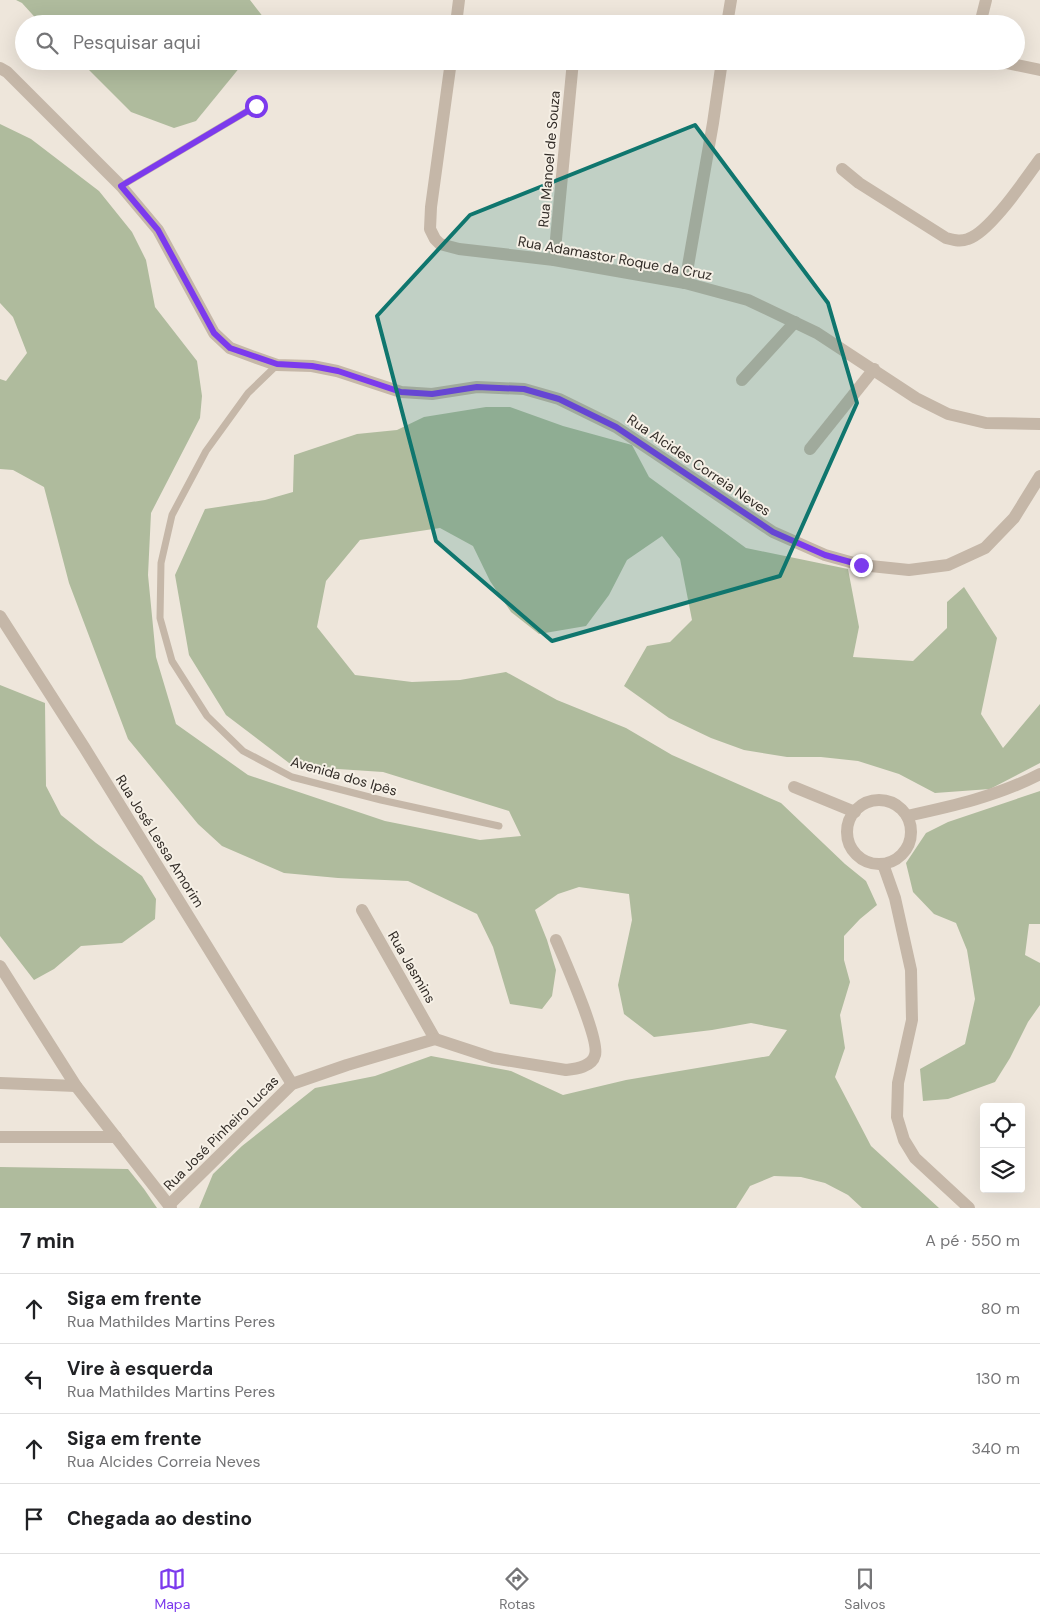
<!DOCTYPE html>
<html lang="pt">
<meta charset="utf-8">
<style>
:root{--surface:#fff;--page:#f6f6f6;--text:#202124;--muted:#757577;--line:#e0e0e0;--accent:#7c3aed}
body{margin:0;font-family:"DM Sans",sans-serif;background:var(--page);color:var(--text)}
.controls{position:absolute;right:15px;bottom:15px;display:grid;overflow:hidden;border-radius:5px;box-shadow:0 5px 20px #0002}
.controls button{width:45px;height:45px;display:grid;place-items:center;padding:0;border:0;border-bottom:1px solid var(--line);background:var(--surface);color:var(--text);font:25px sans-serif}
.stop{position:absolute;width:15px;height:15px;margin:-11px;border:4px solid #7c3aed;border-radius:50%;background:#fff}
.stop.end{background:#7c3aed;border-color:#fff;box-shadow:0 1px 5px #0008}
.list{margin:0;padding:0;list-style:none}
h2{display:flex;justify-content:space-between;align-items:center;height:65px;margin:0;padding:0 20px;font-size:21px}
h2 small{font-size:16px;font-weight:400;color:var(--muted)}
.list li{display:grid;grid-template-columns:32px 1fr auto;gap:15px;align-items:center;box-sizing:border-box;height:70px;padding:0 20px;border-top:1px solid var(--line)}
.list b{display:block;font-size:19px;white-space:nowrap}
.list p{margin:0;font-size:16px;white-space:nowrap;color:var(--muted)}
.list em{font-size:16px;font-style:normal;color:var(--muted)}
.icon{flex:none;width:28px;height:28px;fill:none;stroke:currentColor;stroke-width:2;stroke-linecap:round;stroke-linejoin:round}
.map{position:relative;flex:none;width:1040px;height:1208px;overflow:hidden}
.search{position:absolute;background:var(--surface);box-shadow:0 5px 20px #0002;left:15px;right:15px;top:15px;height:55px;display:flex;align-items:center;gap:12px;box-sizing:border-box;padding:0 18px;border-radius:28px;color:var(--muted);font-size:19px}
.sheet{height:345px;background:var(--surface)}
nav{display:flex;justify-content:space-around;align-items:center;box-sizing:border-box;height:70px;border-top:1px solid var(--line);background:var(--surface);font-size:14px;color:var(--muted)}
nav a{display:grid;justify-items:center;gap:2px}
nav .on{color:var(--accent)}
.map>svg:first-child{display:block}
.green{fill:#afbb9d}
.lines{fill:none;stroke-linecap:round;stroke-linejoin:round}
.lane{stroke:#c5b7a8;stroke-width:7}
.street{stroke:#c5b7a8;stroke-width:12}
.route{stroke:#7c3aed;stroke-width:6}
.marked{fill:#0f766e;fill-opacity:0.2;stroke:#0f766e;stroke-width:4;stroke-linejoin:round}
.labels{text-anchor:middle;stroke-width:4;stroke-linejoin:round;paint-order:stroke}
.street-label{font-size:14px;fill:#322c27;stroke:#f6f0e6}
</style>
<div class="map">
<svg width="1040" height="1208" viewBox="0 0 1040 1208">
<rect width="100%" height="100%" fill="#eee6db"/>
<g class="green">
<polygon points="16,0 250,0 264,18 262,24 41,24 22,3"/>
<polygon points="80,61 245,61 196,121 174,128 131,112"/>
<polygon points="0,124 31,139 99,191 132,232 146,260 155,307 197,361 202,396 200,418 151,513 148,575 156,657 176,724 248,775 385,821 480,840 521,836 509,811 383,772 293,766 226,715 189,655 175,575 205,509 265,500 293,492 294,455 357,434 397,430 424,417 486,407 510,407 563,426 632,445 649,477 746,548 848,569 859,627 853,657 913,661 947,628 947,602 964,587 997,638 981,714 1003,748 1040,704 1040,763 990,789 935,793 899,774 858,761 821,757 787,757 744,750 711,738 669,718 624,686 647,646 670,642 692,620 680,559 662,536 627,560 609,595 586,626 539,634 511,612 490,581 473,546 440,528 360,540 326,581 317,627 355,675 412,682 460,680 506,672 557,700 626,728 672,755 781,803 845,864 866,881 877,905 860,919 844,936 844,960 850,982 840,1015 845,1048 835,1077 871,1146 939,1208 862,1208 848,1195 825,1183 801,1177 774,1176 750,1186 736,1208 199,1208 213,1174 242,1146 315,1088 375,1076 431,1056 511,1071 563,1095 626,1080 769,1056 787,1030 751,1023 712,1030 654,1037 624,1014 618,985 632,920 629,894 579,887 558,894 535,910 547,940 556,970 552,996 542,1009 510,1004 493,947 477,914 408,881 338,878 284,873 222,846 198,824 128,739 69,583 44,487 13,470 0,469 0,379 6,381 27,353 13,317 0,303"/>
<polygon points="0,685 45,703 46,786 61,815 96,843 142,876 156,899 155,919 122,943 81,946 54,969 34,980 0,936"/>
<polygon points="1040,791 1040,924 1029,924 1025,955 1040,963 1040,1005 1028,1022 1010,1058 995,1082 948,1099 923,1101 920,1069 965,1044 975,999 967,950 956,923 934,914 913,892 906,863 926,833 948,822"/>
<polygon points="0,1167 128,1169 144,1189 157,1208 0,1208"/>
</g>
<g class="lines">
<g class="lane">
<polyline points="121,186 256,106"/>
<polyline points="277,365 248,393 206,451 172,515 161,563 160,618 172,661 207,716 243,751 292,777 381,800 499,826"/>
</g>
<g class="street">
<polyline points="865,21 876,24"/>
<polyline points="456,24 459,0"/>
<polyline points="727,24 731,0"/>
<polyline points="980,24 986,0"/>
<polyline points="451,61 431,207 430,229 435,239 440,244 459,249 554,260 685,283 748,300 817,333 916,398 948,414 986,423 1040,424"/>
<polyline points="997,61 1040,70"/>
<polyline points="0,68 7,72 121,186 158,230 214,333 230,348 257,358 277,365 312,366 337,371 401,392 432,394 477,387 524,389 559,399 616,427 773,532 825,555 861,565 909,570 948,565 985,548 1014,518 1040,476"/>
<path d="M842 169 859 183 946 238C954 240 960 242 968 239 990 232 1026 178 1040 159"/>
<polyline points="554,260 573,61"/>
<polyline points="685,283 713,123 722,61"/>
<polyline points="742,380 795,322"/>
<polyline points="810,449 874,369"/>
<polyline points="0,616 84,747 292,1084"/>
<polyline points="794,787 855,812"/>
<circle cx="879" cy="832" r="32"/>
<path d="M907 816C953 806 998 796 1040 774"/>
<polyline points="883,864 895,898 911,970 912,1020 898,1083 897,1117 904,1140 915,1158 969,1208"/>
<polyline points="362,910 435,1039"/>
<polyline points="0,966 76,1086 171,1208"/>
<polyline points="0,1083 76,1086"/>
<polyline points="0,1137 116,1137"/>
<path d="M169 1205 292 1084 347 1065 435 1039 493 1058 566 1070C576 1069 592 1067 595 1055 600 1040 564 959 556 940"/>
</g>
</g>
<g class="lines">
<polyline class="route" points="256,106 121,186 158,230 214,333 230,348 277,364 312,366 338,371 401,392 432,394 477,387 524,389 559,399 616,427 773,532 825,555 861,565"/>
</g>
<path class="marked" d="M695 125 828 303 857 403 780 576 552 641 436 541 377 316 470 215Z"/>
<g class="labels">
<g class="street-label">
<text transform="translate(549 159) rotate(-85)" y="5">Rua Manoel de Souza</text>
<text transform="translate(615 258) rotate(10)" y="5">Rua Adamastor Roque da Cruz</text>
<text transform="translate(699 465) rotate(34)" y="5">Rua Alcides Correia Neves</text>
<text transform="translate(344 776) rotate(16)" y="5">Avenida dos Ipês</text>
<text transform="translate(160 841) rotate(58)" y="5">Rua José Lessa Amorim</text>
<text transform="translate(412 967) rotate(60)" y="5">Rua Jasmins</text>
<text transform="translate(221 1133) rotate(-45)" y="5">Rua José Pinheiro Lucas</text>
</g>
</g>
</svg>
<div class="controls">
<button><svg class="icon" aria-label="locate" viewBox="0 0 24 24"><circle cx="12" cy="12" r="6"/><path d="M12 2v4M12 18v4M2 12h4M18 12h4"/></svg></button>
<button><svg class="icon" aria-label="layers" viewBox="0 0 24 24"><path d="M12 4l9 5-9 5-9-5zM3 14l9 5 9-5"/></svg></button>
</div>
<div class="stop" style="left:256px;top:106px"></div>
<div class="stop end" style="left:861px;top:565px"></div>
<div class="search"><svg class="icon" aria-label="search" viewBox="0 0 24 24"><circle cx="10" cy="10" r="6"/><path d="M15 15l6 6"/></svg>Pesquisar aqui</div>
</div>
<section class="sheet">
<h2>7 min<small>A pé · 550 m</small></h2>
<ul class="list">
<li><svg class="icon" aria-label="ahead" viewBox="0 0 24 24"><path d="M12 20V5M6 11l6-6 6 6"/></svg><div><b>Siga em frente</b><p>Rua Mathildes Martins Peres</p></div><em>80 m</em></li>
<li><svg class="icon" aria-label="left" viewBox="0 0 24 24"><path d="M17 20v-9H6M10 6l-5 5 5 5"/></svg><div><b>Vire à esquerda</b><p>Rua Mathildes Martins Peres</p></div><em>130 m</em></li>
<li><svg class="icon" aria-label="ahead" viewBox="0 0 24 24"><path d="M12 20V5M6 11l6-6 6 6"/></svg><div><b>Siga em frente</b><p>Rua Alcides Correia Neves</p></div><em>340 m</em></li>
<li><svg class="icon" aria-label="arrive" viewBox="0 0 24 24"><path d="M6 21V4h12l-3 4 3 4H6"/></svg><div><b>Chegada ao destino</b></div></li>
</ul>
</section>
<nav>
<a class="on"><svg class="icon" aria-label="map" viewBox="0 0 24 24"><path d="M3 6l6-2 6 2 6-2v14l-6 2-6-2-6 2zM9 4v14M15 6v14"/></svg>Mapa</a>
<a><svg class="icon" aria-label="directions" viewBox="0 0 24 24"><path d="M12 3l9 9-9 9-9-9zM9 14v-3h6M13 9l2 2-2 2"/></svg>Rotas</a>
<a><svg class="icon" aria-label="saved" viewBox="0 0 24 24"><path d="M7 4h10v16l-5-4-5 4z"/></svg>Salvos</a>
</nav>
